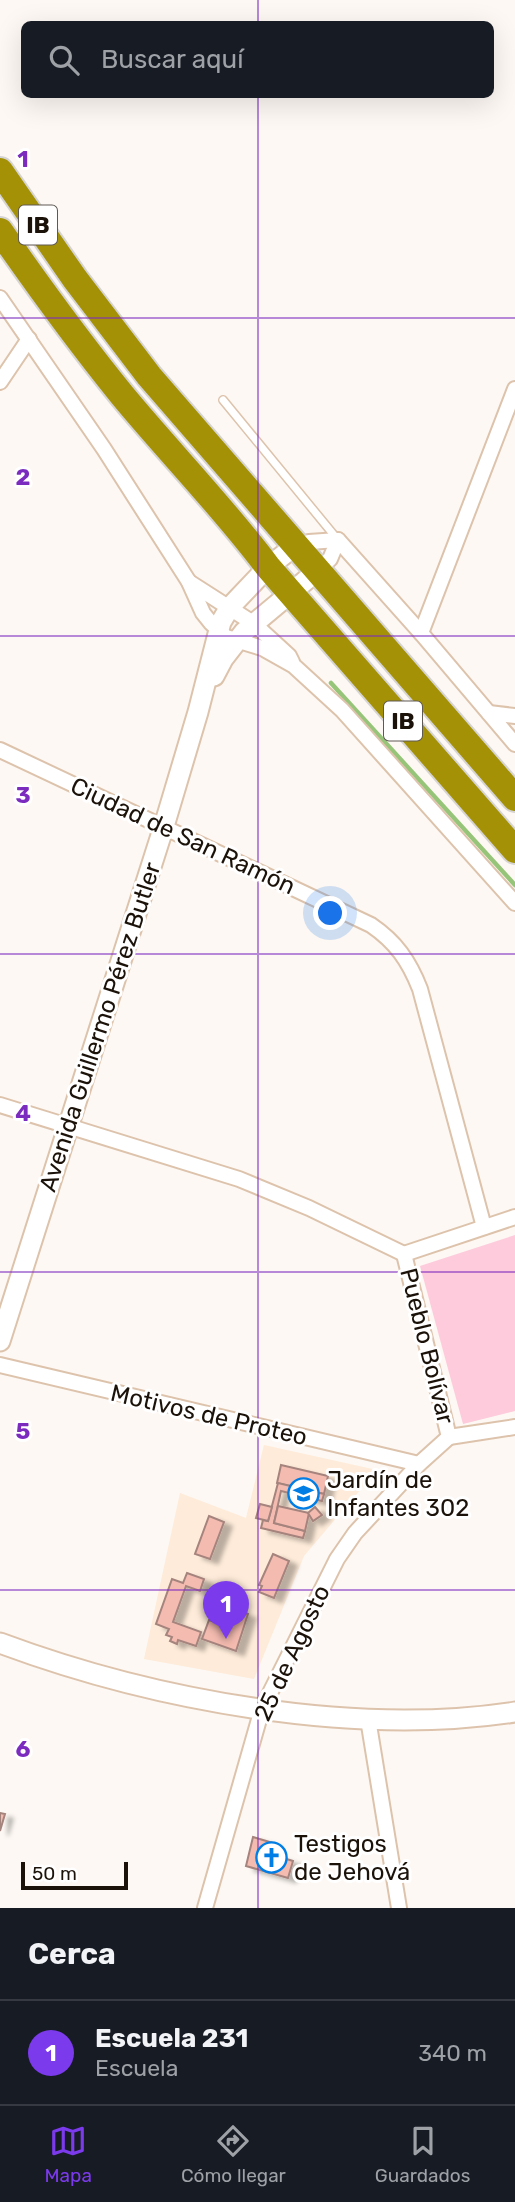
<!DOCTYPE html>
<html lang="es">
<meta charset="utf-8">
<style>
:root{--surface:#171b24;--page:#242831;--text:#f1f3f6;--muted:#9ea1a6;--line:#363941;--accent:#7c3aed}
body{margin:0;font-family:Rubik,sans-serif;background:var(--page);color:var(--text)}
.scale{position:absolute;left:21px;bottom:18px;width:107px;box-sizing:border-box;padding-left:7px;border:4px solid #1b120a;border-top:0;font-size:19px;line-height:24px;white-space:nowrap;color:#1b120a;-webkit-text-stroke:5px #fff;paint-order:stroke}
.you{position:absolute;left:331px;top:914px;width:24px;height:24px;margin:-18px;border:5px solid #fff;border-radius:50%;background:#1a73e8;box-shadow:0 0 0 10px #1a73e833}
.badge{display:grid;place-items:center;width:46px;height:46px;border-radius:50%;background:var(--accent);color:#fff;font-size:23px;font-weight:700}
.pin{position:absolute;translate:-50% -58px;filter:drop-shadow(0 2px 4px #0008)}
.pin::after{content:'';position:absolute;top:37px;width:24px;height:21px;background:inherit;clip-path:polygon(0 0,100% 0,50% 100%)}
.list{margin:0;padding:0;list-style:none}
h2{display:flex;justify-content:space-between;align-items:center;height:91px;margin:0;padding:0 28px;font-size:30px}
h2 small{font-size:23px;font-weight:400;color:var(--muted)}
.list li{display:grid;grid-template-columns:46px 1fr auto;gap:21px;align-items:center;box-sizing:border-box;height:105px;padding:0 28px;border-top:2px solid var(--line)}
.list b{display:block;font-size:26px;white-space:nowrap}
.list p{margin:0;font-size:23px;white-space:nowrap;color:var(--muted)}
.list em{font-size:23px;font-style:normal;color:var(--muted)}
.icon{flex:none;width:38px;height:38px;fill:none;stroke:currentColor;stroke-width:2;stroke-linecap:round;stroke-linejoin:round}
.map{position:relative;flex:none;width:515px;height:1908px;overflow:hidden}
.search{position:absolute;background:var(--surface);box-shadow:0 7px 28px #0002;left:21px;right:21px;top:21px;height:77px;display:flex;align-items:center;gap:18px;box-sizing:border-box;padding:0 24px;border-radius:10px;color:var(--muted);font-size:26px}
.sheet{height:196px;background:var(--surface)}
nav{display:flex;justify-content:space-around;align-items:center;box-sizing:border-box;height:98px;border-top:2px solid var(--line);background:var(--surface);font-size:19px;color:var(--muted)}
nav a{display:grid;justify-items:center;gap:4px}
nav .on{color:var(--accent)}
.map>svg:first-child{display:block}
.built{fill:#feebd9}
.green{fill:#fecbdc}
.lines{fill:none;stroke-linecap:round;stroke-linejoin:round}
.stream{stroke:#96c579;stroke-width:4.5}
.building{fill:#f4bbb0;stroke:#a6847e;stroke-width:2;filter:url(#shadow)}
.lane-casing{stroke:#ddc3ac;stroke-width:10}
.street-casing{stroke:#ddc3ac;stroke-width:18}
.secondary-casing{stroke:#ddc3ac;stroke-width:23}
.highway-casing{stroke:#d6d4d3;stroke-width:30}
.lane{stroke:#fff;stroke-width:7}
.street{stroke:#fff;stroke-width:14}
.secondary{stroke:#fff;stroke-width:19}
.highway{stroke:#a49105;stroke-width:26}
.grid{fill:none;stroke:#7b2cbf;stroke-width:2;stroke-opacity:0.55}
.labels{text-anchor:middle;stroke-width:6;stroke-linejoin:round;paint-order:stroke}
.shield{fill:#fff;stroke:#5f5954;stroke-width:2}
.shield-label{font-size:23px;font-weight:bold;fill:#1b120a}
.street-label{font-size:24px;fill:#1b120a;stroke:#fff}
.poi-label{font-size:24px;fill:#1b120a;stroke:#fff;text-anchor:start}
.grid-label{font-size:23px;text-anchor:middle;font-weight:bold;fill:#7b2cbf;stroke:#fff;stroke-width:6;stroke-linejoin:round;paint-order:stroke}
</style>
<div class="map">
<svg width="515" height="1908" viewBox="0 0 515 1908">
<defs>
<filter id="shadow"><feDropShadow dx="8" dy="4.5" stdDeviation="2" flood-color="#0004"/></filter>
</defs>
<rect width="100%" height="100%" fill="#fdf8f3"/>
<polygon class="built" points="264,1445 377,1470 304,1556 254,1679 144,1659 180,1493 246,1518"/>
<polygon class="green" points="515,1235 515,1411 463,1424 420,1266"/>
<g class="lines">
<polyline class="stream" points="331,683 515,885"/>
</g>
<g class="building">
<polygon points="281,1465 328,1476 324,1494 277,1483"/>
<polygon points="278,1483 324,1494 322,1501 281,1491 274,1523 305,1531 303,1538 261,1528 263,1520 268,1521"/>
<polygon points="260,1504 272,1507 268,1521 256,1518"/>
<polygon points="278,1506 309,1513 305,1531 274,1523"/>
<polygon points="315,1507 322,1515 313,1521 308,1513"/>
<polygon points="209,1516 224,1522 210,1559 195,1554"/>
<polygon points="273,1554 289,1561 274,1598 259,1592 262,1586 259,1585"/>
<polygon points="187,1573 204,1579 200,1591 186,1586 173,1622 201,1632 196,1646 178,1640 177,1644 170,1641 172,1637 166,1635 169,1629 156,1624 172,1579 183,1583"/>
<polygon points="224,1606 248,1614 236,1651 202,1639 209,1620 218,1623"/>
<polygon points="0,1813 5,1814 0,1831"/>
<polygon points="253,1837 273,1843 270,1854 293,1861 288,1878 246,1866"/>
</g>
<g class="lines">
<defs>
<polyline id="lane" points="223,400 338,540"/>
<g id="street">
<polyline points="0,298 104,449 189,582 203,613 211,623 226,637 262,648 294,666 342,710 515,903"/>
<polyline points="0,382 29,339"/>
<polyline points="295,546 309,542 338,540 421,633 515,744"/>
<polyline points="317,571 330,559 338,540"/>
<polyline points="189,582 253,623 289,656 292,662"/>
<polyline points="421,633 515,389"/>
<polyline points="489,713 515,716"/>
<path d="M0 750 371 925C396 942 409 961 420 989L484 1227"/>
<polyline points="0,1105 239,1179 309,1208 404,1254"/>
<polyline points="404,1254 449,1437"/>
<polyline points="404,1254 515,1217"/>
<polyline points="0,1365 419,1464"/>
<polyline points="449,1437 515,1427"/>
<polyline points="368,1719 399,1908"/>
<polyline points="205,1908 262,1709 337,1559 355,1533 419,1464 449,1437"/>
</g>
<g id="secondary">
<polyline points="214,676 223,659 244,632 317,571"/>
<polyline points="0,1341 164,826 198,712 221,622 230,607 268,567 295,546"/>
<path d="M0 1643C153 1700 353 1737 515 1712"/>
</g>
<g id="highway">
<polyline points="0,171 75,279 149,376 515,798"/>
<path d="M0 231C39 287 79 342 122 395 170 453 223 507 268 567L515 850"/>
</g>
</defs>
<use href="#lane" class="lane-casing"/>
<use href="#street" class="street-casing"/>
<use href="#secondary" class="secondary-casing"/>
<use href="#highway" class="highway-casing"/>
<use href="#lane" class="lane"/>
<use href="#street" class="street"/>
<use href="#secondary" class="secondary"/>
<use href="#highway" class="highway"/>
</g>
<path class="grid" d="M258 0V24M258 94V1908M0 318H515M0 636H515M0 954H515M0 1272H515M0 1590H515"/>
<defs>
<symbol id="school-ring" viewBox="-11 -11 22 22"><circle r="9.5" fill="#fff" stroke="#007ee5" stroke-width="1.5"/><path d="M0-5L7-2L0 1L-7-2ZM-4 1L0 2.5L4 1V4Q0 6-4 4Z" fill="#007ee5"/></symbol>
<symbol id="church-ring" viewBox="-11 -11 22 22"><circle r="9.5" fill="#fff" stroke="#007ee5" stroke-width="1.5"/><path d="M-1.2-6h2.4v3.5h3.3v2.4h-3.3V6h-2.4V-.1h-3.3v-2.4h3.3Z" fill="#007ee5"/></symbol>
</defs>
<g fill-rule="evenodd">
<use href="#school-ring" x="286" y="1476" width="35" height="35"/>
<use href="#church-ring" x="254" y="1840" width="35" height="35"/>
</g>
<g class="labels">
<g class="shield">
<rect x="19" y="205.5" width="38" height="39" rx="5"/>
<rect x="384" y="701.5" width="38" height="39" rx="5"/>
</g>
<g class="shield-label">
<text x="38" y="233">IB</text>
<text x="403" y="729">IB</text>
</g>
<g class="street-label">
<text transform="translate(183 836) rotate(25)" y="8">Ciudad de San Ramón</text>
<text transform="translate(100 1027) rotate(-72)" y="8">Avenida Guillermo Pérez Butler</text>
<text transform="translate(427 1346) rotate(76)" y="8">Pueblo Bolívar</text>
<text transform="translate(209 1415) rotate(13)" y="8">Motivos de Proteo</text>
<text transform="translate(292 1653) rotate(-65)" y="8">25 de Agosto</text>
</g>
<g class="poi-label">
<text x="327" y="1488">Jardín de<tspan x="327" dy="28">Infantes 302</tspan></text>
<text x="294" y="1852">Testigos<tspan x="294" dy="28">de Jehová</tspan></text>
</g>
</g>
<g class="grid-label">
<text x="23" y="167">1</text>
<text x="23" y="485">2</text>
<text x="23" y="803">3</text>
<text x="23" y="1121">4</text>
<text x="23" y="1439">5</text>
<text x="23" y="1757">6</text>
</g>
</svg>
<div class="scale">50 m</div>
<div class="you"></div>
<div class="pin badge" style="left:226px;top:1639px">1</div>
<div class="search"><svg class="icon" aria-label="search" viewBox="0 0 24 24"><circle cx="10" cy="10" r="6"/><path d="M15 15l6 6"/></svg>Buscar aquí</div>
</div>
<section class="sheet">
<h2>Cerca<small></small></h2>
<ul class="list">
<li><span class="badge">1</span><div><b>Escuela 231</b><p>Escuela</p></div><em>340 m</em></li>
</ul>
</section>
<nav>
<a class="on"><svg class="icon" aria-label="map" viewBox="0 0 24 24"><path d="M3 6l6-2 6 2 6-2v14l-6 2-6-2-6 2zM9 4v14M15 6v14"/></svg>Mapa</a>
<a><svg class="icon" aria-label="directions" viewBox="0 0 24 24"><path d="M12 3l9 9-9 9-9-9zM9 14v-3h6M13 9l2 2-2 2"/></svg>Cómo llegar</a>
<a><svg class="icon" aria-label="saved" viewBox="0 0 24 24"><path d="M7 4h10v16l-5-4-5 4z"/></svg>Guardados</a>
</nav>
